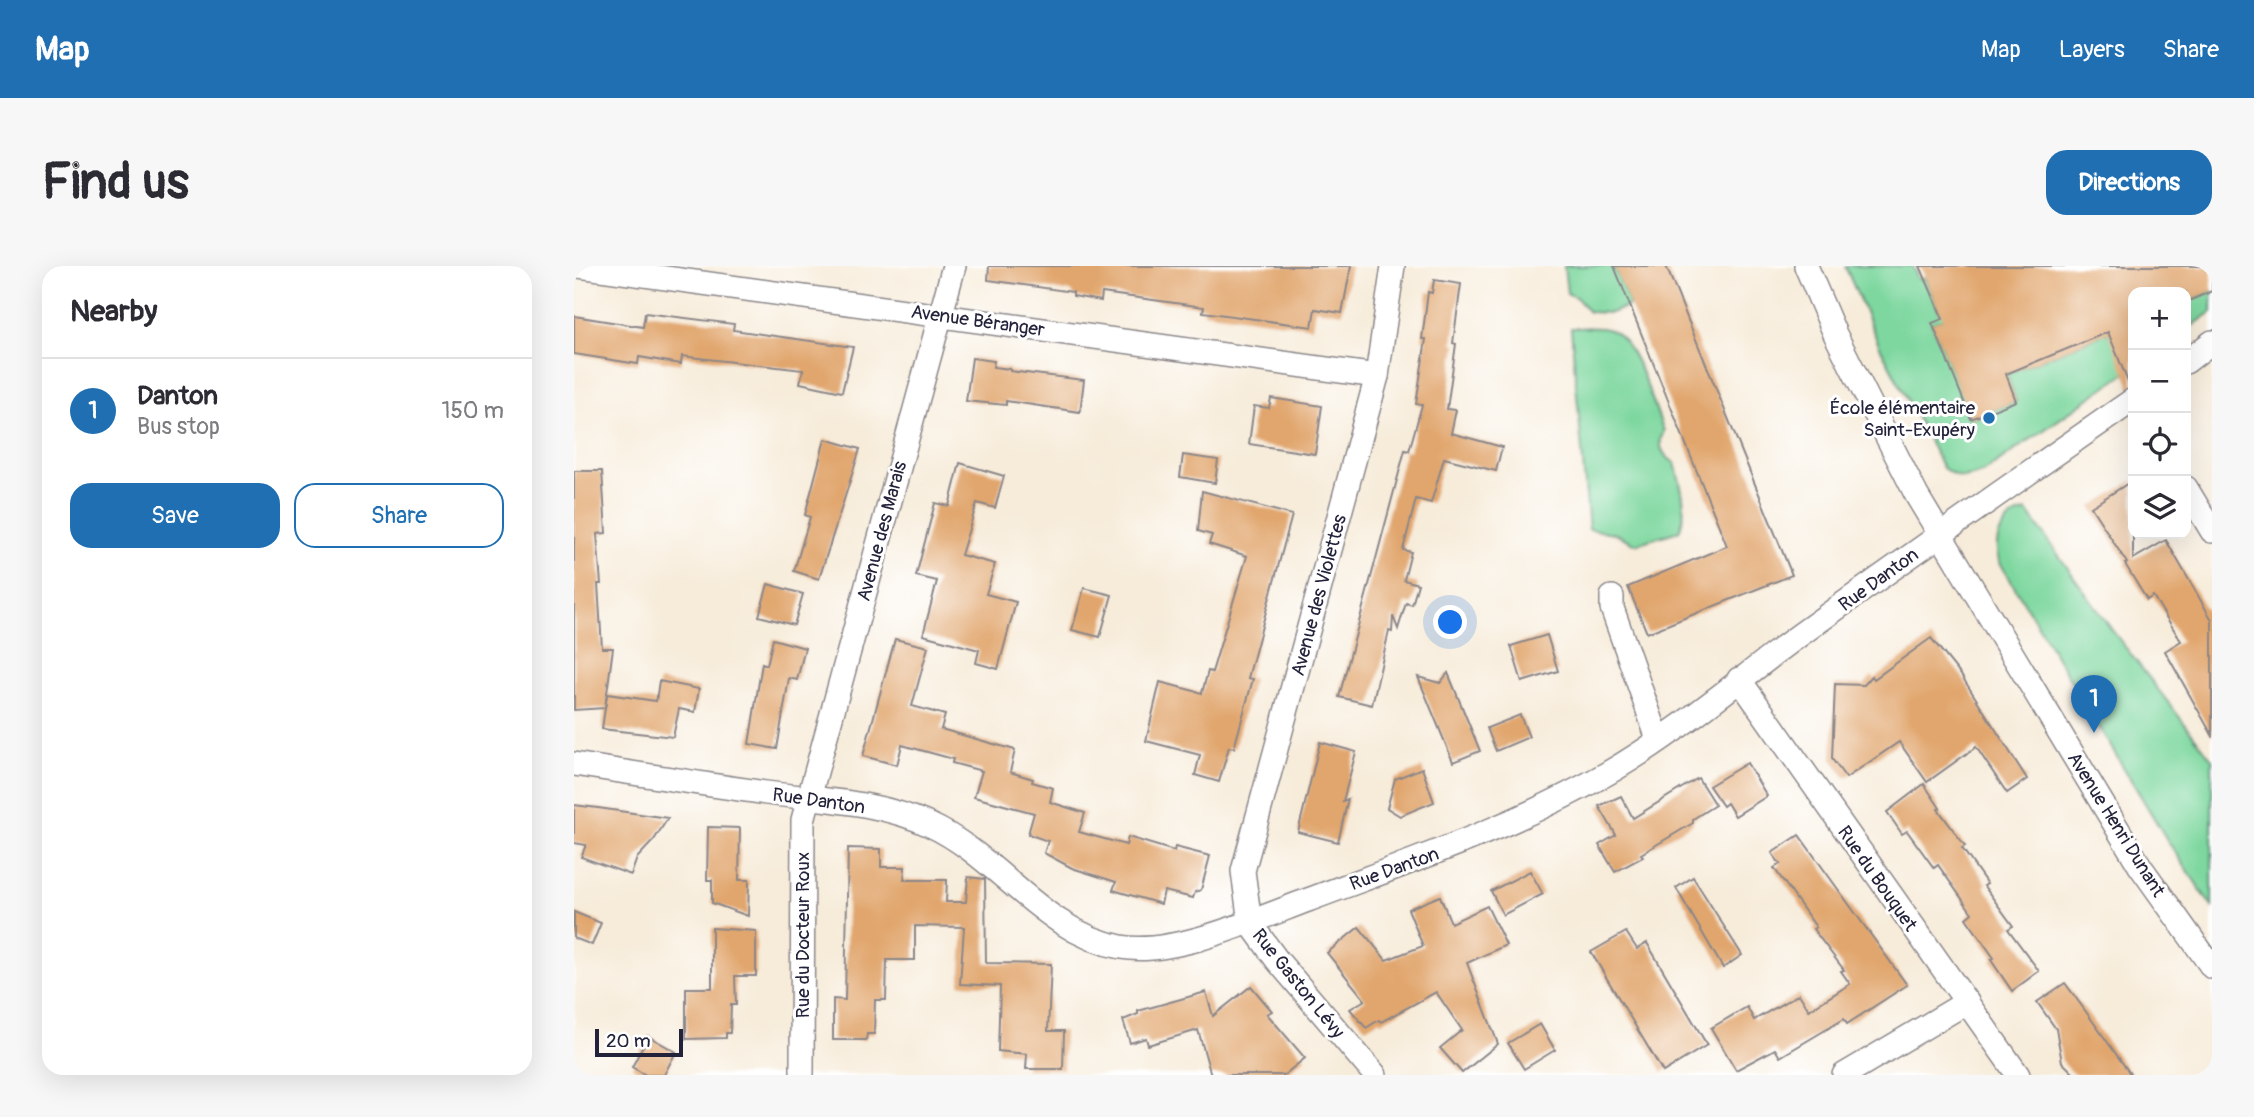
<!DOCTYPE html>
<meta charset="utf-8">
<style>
:root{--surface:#fff;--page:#f7f7f7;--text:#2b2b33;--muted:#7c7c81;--line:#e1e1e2;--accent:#1f6fb2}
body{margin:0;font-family:Pangolin,sans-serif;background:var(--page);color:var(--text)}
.controls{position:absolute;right:21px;top:21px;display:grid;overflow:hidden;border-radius:14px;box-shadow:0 7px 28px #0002}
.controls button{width:63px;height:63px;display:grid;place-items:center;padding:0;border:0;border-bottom:2px solid var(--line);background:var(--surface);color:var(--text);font:35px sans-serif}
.scale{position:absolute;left:21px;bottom:18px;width:88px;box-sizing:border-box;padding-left:7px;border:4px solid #22223b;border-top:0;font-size:19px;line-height:24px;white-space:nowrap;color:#22223b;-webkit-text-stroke:5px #fff;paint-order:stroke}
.you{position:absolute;left:877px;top:357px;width:24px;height:24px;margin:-18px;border:5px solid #fff;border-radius:50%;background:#1a73e8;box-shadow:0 0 0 10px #1a73e833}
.badge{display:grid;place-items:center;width:46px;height:46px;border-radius:50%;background:var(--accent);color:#fff;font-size:23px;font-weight:700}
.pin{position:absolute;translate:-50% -58px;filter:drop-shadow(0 2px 4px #0008)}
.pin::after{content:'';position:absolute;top:37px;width:24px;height:21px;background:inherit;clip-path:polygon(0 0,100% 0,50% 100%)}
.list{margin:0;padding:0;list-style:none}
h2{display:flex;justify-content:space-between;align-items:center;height:91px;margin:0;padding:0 28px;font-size:30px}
h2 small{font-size:23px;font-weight:400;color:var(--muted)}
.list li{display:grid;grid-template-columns:46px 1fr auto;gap:21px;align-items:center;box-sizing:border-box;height:105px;padding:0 28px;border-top:2px solid var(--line)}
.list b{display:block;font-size:26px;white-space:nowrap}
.list p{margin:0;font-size:23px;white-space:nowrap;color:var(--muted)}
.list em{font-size:23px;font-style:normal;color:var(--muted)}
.actions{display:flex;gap:14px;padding:21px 28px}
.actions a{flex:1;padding:16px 0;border:2px solid var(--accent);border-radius:21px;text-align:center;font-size:24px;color:var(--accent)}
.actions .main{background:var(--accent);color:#fff}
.icon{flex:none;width:38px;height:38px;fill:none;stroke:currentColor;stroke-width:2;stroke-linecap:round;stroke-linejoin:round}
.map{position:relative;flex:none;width:1638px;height:809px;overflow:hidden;border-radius:21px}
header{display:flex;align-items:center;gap:42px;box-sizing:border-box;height:98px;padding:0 35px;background:var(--accent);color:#fff}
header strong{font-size:33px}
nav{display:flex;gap:38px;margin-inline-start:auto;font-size:24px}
.intro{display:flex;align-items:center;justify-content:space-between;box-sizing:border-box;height:168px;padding:0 42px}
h1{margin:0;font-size:49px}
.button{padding:18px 32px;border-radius:21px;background:var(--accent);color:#fff;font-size:24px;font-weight:700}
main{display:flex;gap:42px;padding:0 42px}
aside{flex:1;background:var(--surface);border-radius:21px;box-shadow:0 7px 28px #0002}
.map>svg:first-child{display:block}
.green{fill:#7dd79e;stroke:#507c6c;stroke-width:2}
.building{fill:#e1a66d}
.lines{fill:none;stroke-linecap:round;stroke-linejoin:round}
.street-casing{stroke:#8c878a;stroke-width:26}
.street{stroke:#fff;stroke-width:23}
.poi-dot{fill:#1f6fb2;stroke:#fff;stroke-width:2.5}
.labels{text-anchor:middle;stroke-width:6;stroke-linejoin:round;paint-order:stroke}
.street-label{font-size:19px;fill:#22223b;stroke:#fff}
.poi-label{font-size:19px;fill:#22223b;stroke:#fff;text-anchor:end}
</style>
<header>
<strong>Map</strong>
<nav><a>Map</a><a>Layers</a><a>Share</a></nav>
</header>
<div class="intro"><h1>Find us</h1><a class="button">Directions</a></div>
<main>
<aside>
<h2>Nearby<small></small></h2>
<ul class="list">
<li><span class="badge">1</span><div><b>Danton</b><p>Bus stop</p></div><em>150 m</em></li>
</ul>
<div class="actions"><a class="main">Save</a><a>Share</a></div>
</aside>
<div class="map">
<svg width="1638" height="809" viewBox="0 0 1638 809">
<rect width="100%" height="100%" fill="#fff"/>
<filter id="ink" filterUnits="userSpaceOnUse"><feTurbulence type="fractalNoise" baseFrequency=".0143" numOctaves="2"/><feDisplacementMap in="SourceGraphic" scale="14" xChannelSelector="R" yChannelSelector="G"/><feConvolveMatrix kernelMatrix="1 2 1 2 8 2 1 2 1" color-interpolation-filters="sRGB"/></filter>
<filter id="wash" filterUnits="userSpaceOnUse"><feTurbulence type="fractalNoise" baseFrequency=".00686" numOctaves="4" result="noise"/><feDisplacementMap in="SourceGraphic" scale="28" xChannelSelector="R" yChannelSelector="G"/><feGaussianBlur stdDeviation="1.57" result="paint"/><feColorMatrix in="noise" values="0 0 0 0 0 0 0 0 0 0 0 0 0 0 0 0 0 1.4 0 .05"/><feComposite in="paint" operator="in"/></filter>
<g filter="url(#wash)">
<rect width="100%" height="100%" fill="#f7ecda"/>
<g class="green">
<polygon points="990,0 1040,0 1056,39 1037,47 1015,46 1003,32 993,27"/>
<path d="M1271 0H1339L1344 13 1351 12 1365 45 1384 39 1387 46 1358 57 1398 153 1442 135 1432 108 1534 66 1557 103 1410 206C1392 213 1386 215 1369 202L1307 83Z"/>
<polygon points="1638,25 1638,46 1612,64 1612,36"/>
<path d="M997 62C1009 62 1024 60 1036 64 1060 71 1080 141 1090 165 1082 179 1089 190 1101 197 1107 221 1115 241 1105 265L1062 278 1040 267 1015 263Z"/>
<path d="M1453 245 1538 364 1638 493V641L1595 577 1425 295C1418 273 1429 251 1453 245Z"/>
</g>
<g id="blocks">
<g class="building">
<polygon points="415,0 777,0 768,47 741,43 738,61 629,46 630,41 528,27 527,35 499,30 499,26 414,14"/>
<polygon points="1040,0 1092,0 1218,309 1073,367 1054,321 1153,280"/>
<polygon points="1346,0 1638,0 1638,25 1612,36 1612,26 1559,26 1559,120 1556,121 1534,66 1432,108 1442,135 1397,153 1358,57 1369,53"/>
<polygon points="860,14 887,18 879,77 882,78 873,143 882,144 877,167 928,181 922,205 870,192 857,237 842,233 829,284 837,286 830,314 844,318 838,339 832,337 824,363 819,350 818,366 815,365 798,439 765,431 831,184 835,185 848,139 842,138 852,73 848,73 854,26 858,27"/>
<polygon points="71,47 160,58 159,64 279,81 268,126 226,117 229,104 108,90 107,98 65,91 64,98 0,88 0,50 69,61"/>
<polygon points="398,92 420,95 419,101 436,103 436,105 510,114 506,146 432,135 432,139 392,135"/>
<polygon points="697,132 748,140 741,188 675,178 680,140 695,142"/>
<polygon points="251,173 286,183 245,313 220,305 236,251 231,249"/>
<polygon points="609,189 644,194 641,217 606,211"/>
<polygon points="386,197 430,210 421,242 403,237 387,289 421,298 412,328 442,336 424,403 402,397 405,384 349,369 363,315 342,310 361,237 375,240"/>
<polygon points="0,205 28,205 32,267 23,268 27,318 24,318 28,382 39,382 31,442 0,444"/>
<polygon points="1559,214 1559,293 1592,274 1638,354 1638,469 1591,385 1607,375 1579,330 1573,334 1551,298 1553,297 1517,241"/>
<polygon points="628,225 718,249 674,412 679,413 671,442 660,482 655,481 645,516 621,509 626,489 572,475 586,416 628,427 634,405 638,406 673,290 635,278 638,269 624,265"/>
<polygon points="194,318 229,328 220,359 185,350"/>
<polygon points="510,322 538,329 526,371 498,364"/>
<polygon points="973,369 984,405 948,416 937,380"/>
<polygon points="1357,372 1387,409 1453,513 1433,527 1402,481 1353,516 1325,476 1272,512 1258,493 1261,418 1290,419 1298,410 1300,413"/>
<polygon points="199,373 231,382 223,414 215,412 203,483 175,478 188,397 193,399"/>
<polygon points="321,373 354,381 338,440 371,449 367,463 441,484 436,506 459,513 458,516 479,522 476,536 511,547 505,566 552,579 554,571 600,585 601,581 636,590 627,624 621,626 619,632 590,625 587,638 539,624 542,616 498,602 470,587 474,575 454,568 460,547 400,531 408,505 378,497 379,493 328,479 323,499 289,490"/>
<polygon points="874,407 906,485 879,496 844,411 866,417"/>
<polygon points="85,415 125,423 121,446 105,443 99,471 28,463 33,428 82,435"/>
<polygon points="946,449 955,471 922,485 913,462"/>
<polygon points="746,476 782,486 769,535 774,533 764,576 724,566"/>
<polygon points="1173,497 1193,530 1161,550 1153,537 1149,540 1135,520"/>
<polygon points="848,502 860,536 826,550 813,542 821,513"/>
<polygon points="1124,512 1141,539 1119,553 1119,557 1067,588 1069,591 1041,606 1025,579 1042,569 1025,540 1047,530 1059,552"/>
<polygon points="1350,518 1366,542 1364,543 1391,580 1388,582 1413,618 1410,620 1439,660 1434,663 1465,705 1438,725 1417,694 1420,692 1392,652 1398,647 1364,599 1360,602 1333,565 1328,568 1313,546"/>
<polygon points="0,539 24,542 94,552 80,574 63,592 57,609 7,591 12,579 0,577"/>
<polygon points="134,561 166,562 165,614 175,614 174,650 138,637 138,614 133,614"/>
<polygon points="1225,569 1333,719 1273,758 1270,753 1206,791 1201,783 1162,804 1137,762 1173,741 1180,754 1225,728 1235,744 1276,718 1267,705 1270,704 1239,663 1242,661 1200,602 1206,598 1198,587"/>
<polygon points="274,582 307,583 307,601 331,601 330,614 373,614 372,636 392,636 394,611 411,613 412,697 477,698 474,765 490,765 489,803 452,803 453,788 424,785 426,720 386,718 390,661 341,660 341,694 313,694 312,734 301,734 300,768 293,768 292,774 259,774 259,733 271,734"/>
<polygon points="956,605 969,628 929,649 917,625"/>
<polygon points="1119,611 1168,689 1149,702 1102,622"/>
<polygon points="866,630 877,657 913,640 932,679 893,697 924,778 888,807 866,782 888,764 862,726 807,756 805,754 792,762 776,743 791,734 753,687 785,661 812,694 849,680 834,643"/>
<polygon points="0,646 27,657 18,679 0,672"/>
<polygon points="138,662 182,665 182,710 161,710 162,739 157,739 156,767 152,767 152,772 112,773 112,722 138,722"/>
<polygon points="1052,666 1063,683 1073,677 1133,779 1089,806 1017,686"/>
<polygon points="1491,717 1510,743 1557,809 1501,809 1488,796 1482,763 1463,736"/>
<polygon points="677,720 698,745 693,748 731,792 710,809 637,809 624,764 574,779 572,772 556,777 549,754 564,748 564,745 632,726 639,750"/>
<polygon points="966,758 981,784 950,803 934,777"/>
<polygon points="74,770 102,786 90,809 72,809 58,801"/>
</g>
</g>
</g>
<g filter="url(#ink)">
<use href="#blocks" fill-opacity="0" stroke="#8c878a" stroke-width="2"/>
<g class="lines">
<defs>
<g id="street">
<polyline points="5,0 803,110"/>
<polyline points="1232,0 1261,68 1343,230 1566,600 1638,701"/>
<polyline points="1612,96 1638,76"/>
<polyline points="1612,222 1638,265"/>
<polyline points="1038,331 1038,342 1084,473"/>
<polyline points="1165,413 1444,809"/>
<path d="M0 498C64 508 128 518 192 527 247 534 304 535 356 559 424 590 469 667 547 681 598 691 685 652 734 634 835 596 939 561 1034 507 1102 468 1164 414 1227 368 1337 289 1448 211 1559 134"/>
<polyline points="228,809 229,554 380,0"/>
<polyline points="801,809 703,694 676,657 669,605 803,110 819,0"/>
<polyline points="1270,809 1393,736"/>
</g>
</defs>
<use href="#street" class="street-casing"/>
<use href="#street" class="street"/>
</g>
</g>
<circle class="poi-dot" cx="1415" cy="152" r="7"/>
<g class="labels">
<g class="street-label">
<text transform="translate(404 54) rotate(8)" y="7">Avenue Béranger</text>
<text transform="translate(307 265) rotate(-75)" y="7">Avenue des Marais</text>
<text transform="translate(1304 313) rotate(-36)" y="7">Rue Danton</text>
<text transform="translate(744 329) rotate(-75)" y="7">Avenue des Violettes</text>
<text transform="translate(245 534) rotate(8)" y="7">Rue Danton</text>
<text transform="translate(1543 558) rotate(58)" y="7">Avenue Henri Dunant</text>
<text transform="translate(820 602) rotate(-20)" y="7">Rue Danton</text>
<text transform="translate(1304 612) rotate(55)" y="7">Rue du Bouquet</text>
<text transform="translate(228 669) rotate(-90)" y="7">Rue du Docteur Roux</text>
<text transform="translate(725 717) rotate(51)" y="7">Rue Gaston Lévy</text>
</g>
<g class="poi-label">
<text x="1401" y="148">École élémentaire<tspan x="1401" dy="22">Saint-Exupéry</tspan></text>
</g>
</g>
</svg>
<div class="controls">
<button>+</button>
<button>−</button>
<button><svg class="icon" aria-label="locate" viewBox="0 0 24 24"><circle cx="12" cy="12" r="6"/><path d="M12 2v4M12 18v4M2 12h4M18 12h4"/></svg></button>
<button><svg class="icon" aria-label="layers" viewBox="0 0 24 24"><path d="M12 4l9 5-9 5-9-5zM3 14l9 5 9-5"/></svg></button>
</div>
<div class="scale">20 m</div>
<div class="you"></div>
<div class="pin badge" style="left:1520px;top:467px">1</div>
</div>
</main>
